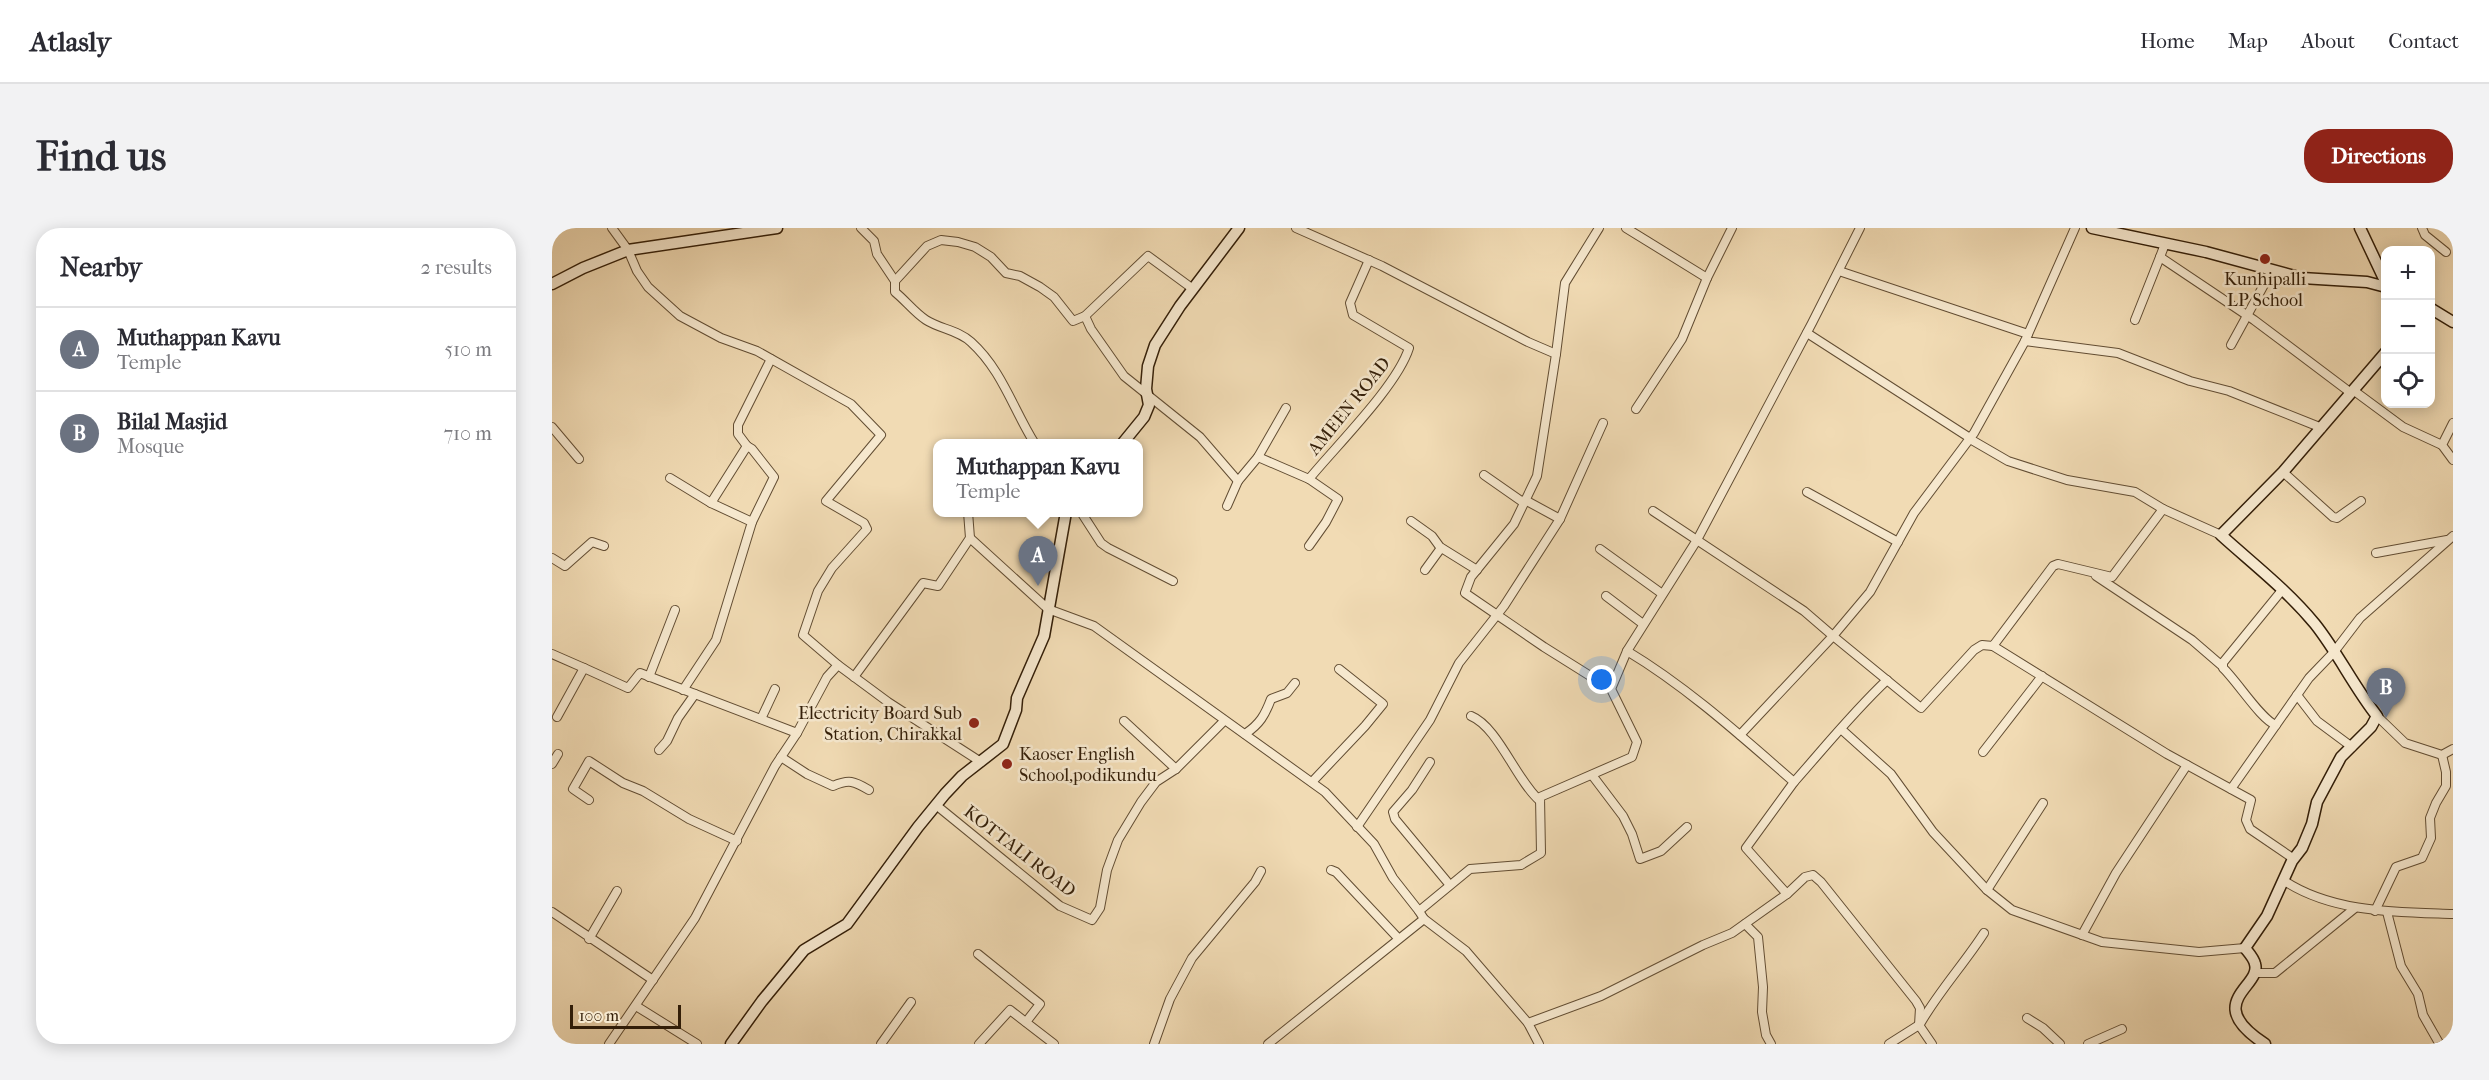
<!DOCTYPE html>
<meta charset="utf-8">
<style>
:root{--surface:#fff;--page:#f2f2f3;--text:#2b2b33;--muted:#7c7c81;--line:#e1e1e2;--accent:#8f2418}
body{margin:0;font-family:"IM FELL French Canon",serif;background:var(--page);color:var(--text)}
.controls{position:absolute;right:18px;top:18px;display:grid;overflow:hidden;border-radius:12px;box-shadow:0 3px 15px #0003}
.controls button{width:54px;height:54px;display:grid;place-items:center;padding:0;border:0;border-bottom:2px solid var(--line);background:var(--surface);color:var(--text);font:30px sans-serif}
.scale{position:absolute;left:18px;bottom:15px;width:111px;box-sizing:border-box;padding-left:6px;border:3px solid #331e08;border-top:0;font-size:16px;line-height:21px;white-space:nowrap;color:#331e08;-webkit-text-stroke:4px #f6e8ce;paint-order:stroke}
.you{position:absolute;left:1050px;top:452px;width:21px;height:21px;margin:-15px;border:4px solid #fff;border-radius:50%;background:#1a73e8;box-shadow:0 0 0 9px #1a73e833}
.badge{display:grid;place-items:center;width:39px;height:39px;border-radius:50%;background:var(--accent);color:#fff;font-size:20px;font-weight:700}
.pin{position:absolute;translate:-50% -50px;filter:drop-shadow(0 2px 3px #0008)}
.pin::after{content:'';position:absolute;top:32px;width:21px;height:18px;background:inherit;clip-path:polygon(0 0,100% 0,50% 100%)}
.popup{position:absolute;left:381px;top:211px;width:210px;height:78px;box-sizing:border-box;display:grid;place-content:center;border-radius:12px;background:var(--surface);filter:drop-shadow(0 2px 4px #0005);font-size:20px;white-space:nowrap;color:var(--muted)}
.popup b{font-size:22px;color:var(--text)}
.popup::after{content:'';position:absolute;left:50%;top:100%;margin-left:-12px;border:12px solid transparent;border-top-color:var(--surface)}
.list{margin:0;padding:0;list-style:none}
h2{display:flex;justify-content:space-between;align-items:center;height:78px;margin:0;padding:0 24px;font-size:26px}
h2 small{font-size:20px;font-weight:400;color:var(--muted)}
.list li{display:grid;grid-template-columns:39px 1fr auto;gap:18px;align-items:center;box-sizing:border-box;height:84px;padding:0 24px;border-top:2px solid var(--line)}
.list b{display:block;font-size:22px;white-space:nowrap}
.list p{margin:0;font-size:20px;white-space:nowrap;color:var(--muted)}
.list em{font-size:20px;font-style:normal;color:var(--muted)}
.icon{flex:none;width:33px;height:33px;fill:none;stroke:currentColor;stroke-width:2;stroke-linecap:round;stroke-linejoin:round}
.map{position:relative;flex:none;width:1901px;height:816px;overflow:hidden;border-radius:24px}
header{display:flex;align-items:center;gap:36px;box-sizing:border-box;height:84px;padding:0 30px;background:var(--surface);border-bottom:2px solid var(--line)}
header strong{font-size:28px}
nav{display:flex;gap:33px;margin-inline-start:auto;font-size:21px}
.intro{display:flex;align-items:center;justify-content:space-between;box-sizing:border-box;height:144px;padding:0 36px}
h1{margin:0;font-size:42px}
.button{padding:15px 27px;border-radius:24px;background:var(--accent);color:#fff;font-size:21px;font-weight:700}
main{display:flex;gap:36px;padding:0 36px}
aside{flex:1;background:var(--surface);border-radius:24px;box-shadow:0 3px 15px #0003}
.map>svg:first-child{display:block}
.lines{fill:none;stroke-linecap:round;stroke-linejoin:round}
.street-casing{stroke:#624d33;stroke-width:10}
.secondary-casing{stroke:#331e08;stroke-width:13}
.street{stroke:#f6e8ce;stroke-width:8}
.secondary{stroke:#f6e8ce;stroke-width:10}
.poi-dot{fill:#8f2418;stroke:#f6e8ce;stroke-width:2}
.labels{text-anchor:middle;stroke-width:5;stroke-linejoin:round;paint-order:stroke}
.poi-label{font-size:18px;fill:#331e08;stroke:#f6e8ce}
.street-label{font-size:18px;fill:#331e08;stroke:#f6e8ce}
</style>
<header>
<strong>Atlasly</strong>
<nav><a>Home</a><a>Map</a><a>About</a><a>Contact</a></nav>
</header>
<div class="intro"><h1>Find us</h1><a class="button">Directions</a></div>
<main>
<aside>
<h2>Nearby<small>2 results</small></h2>
<ul class="list">
<li><span class="badge" style="background:#6b7280">A</span><div><b>Muthappan Kavu</b><p>Temple</p></div><em>510 m</em></li>
<li><span class="badge" style="background:#6b7280">B</span><div><b>Bilal Masjid</b><p>Mosque</p></div><em>710 m</em></li>
</ul>
</aside>
<div class="map">
<svg width="1901" height="816" viewBox="0 0 1901 816">
<rect width="100%" height="100%" fill="#f1dbb4"/>
<filter id="stains"><feTurbulence type="fractalNoise" baseFrequency=".00333" numOctaves="4"/><feColorMatrix values="0 0 0 0 .2 0 0 0 0 .09 0 0 0 0 .02 0 0 0 .5 -.17"/></filter>
<radialGradient id="worn" r=".72"><stop offset=".6" stop-color="#630" stop-opacity="0"/><stop offset="1" stop-color="#630" stop-opacity=".3"/></radialGradient>
<g class="lines">
<defs>
<g id="street">
<polyline points="60,0 76,22 85,43 96,59 128,88 169,110 205,123 299,176 329,207 274,273 312,295 315,301 280,340 266,363 251,407 286,437"/>
<path d="M309 0 322 13 325 26 343 53V64C353 72 363 85 374 92 388 101 406 102 419 114 450 142 461 181 483 216"/>
<polyline points="744,0 830,38 976,114 1004,126 985,248 962,296 919,349 913,365 992,419 1059,461"/>
<polyline points="1074,0 1155,50 1180,0"/>
<polyline points="1870,0 1873,7 1894,24"/>
<polyline points="1613,16 1608,29 1702,92 1799,165"/>
<polyline points="1287,43 1476,106"/>
<polyline points="343,53 375,18 389,12 406,14 423,19 439,29 454,45 468,48 488,59 502,69 521,93 533,88 596,28 641,61"/>
<polyline points="533,88 539,101 572,148 648,209 686,253 706,229 734,180"/>
<polyline points="1583,92 1608,29"/>
<polyline points="1255,105 1418,210"/>
<polyline points="1473,113 1566,125 1638,153 1677,163 1770,200"/>
<polyline points="1679,117 1720,42"/>
<polyline points="1004,126 1013,55 1047,0"/>
<polyline points="1801,162 1851,199 1890,217"/>
<polyline points="1084,181 1130,111 1155,50"/>
<polyline points="1901,195 1890,217 1901,232"/>
<polyline points="0,199 27,231"/>
<polyline points="1418,211 1456,233 1515,252 1583,264 1611,281 1560,349 1506,336 1501,338 1441,418 1430,417 1422,422 1369,480 1281,408 1318,364 1362,285 1422,205 1473,113 1523,0"/>
<polyline points="195,218 200,221 222,249 200,294"/>
<path d="M706 229 757 251C784 218 845 158 857 120L801 87 798 75 817 32"/>
<polyline points="1731,244 1781,289 1785,290 1809,273"/>
<polyline points="932,247 972,275"/>
<polyline points="118,250 159,275"/>
<polyline points="1255,264 1346,314"/>
<polyline points="973,272 1008,291"/>
<polyline points="675,278 686,253"/>
<polyline points="1611,281 1669,307"/>
<polyline points="1101,283 1252,383 1281,408 1188,507"/>
<polyline points="529,284 549,315 556,320 621,353"/>
<polyline points="859,293 880,308 888,319 925,342"/>
<polyline points="418,310 496,381 542,398 773,564 822,616 841,650 867,683"/>
<polyline points="757,318 774,294 786,271 757,251"/>
<polyline points="1048,321 1109,365"/>
<polyline points="1824,325 1895,312"/>
<polyline points="0,330 13,338 40,314 52,318"/>
<polyline points="873,342 889,320"/>
<polyline points="1544,348 1640,412 1669,437 1731,361"/>
<polyline points="1054,368 1091,396"/>
<polyline points="1441,418 1615,526 1699,572 1694,592 1698,601 1742,631"/>
<polyline points="0,426 32,440"/>
<path d="M1671 435V440C1685 453 1710 493 1724 497"/>
<polyline points="97,449 123,382"/>
<polyline points="302,449 371,355 386,358 418,310 416,284"/>
<polyline points="131,462 164,412 200,294 159,275 195,218 186,206 186,197 219,131"/>
<polyline points="1745,467 1765,493 1800,519"/>
<path d="M919 488C946 499 964 552 988 573"/>
<polyline points="1825,488 1853,515 1890,527 1901,521"/>
<polyline points="5,489 32,440 76,460 88,445 245,505"/>
<polyline points="209,491 223,461"/>
<polyline points="572,493 624,541"/>
<polyline points="1289,501 1339,546 1381,604 1435,662 1460,682 1550,714 1647,724 1693,720"/>
<path d="M693 506C708 496 713 487 719 471L735 465 743 455"/>
<polyline points="107,522 115,513 126,490 143,466"/>
<polyline points="1431,524 1490,448"/>
<path d="M229 529 255 546 281 558C297 551 302 553 317 562"/>
<polyline points="878,534 860,562 841,584 843,591 897,656"/>
<polyline points="0,536 6,526"/>
<polyline points="1040,547 1071,588 1080,606 1088,631 1109,623 1135,599"/>
<polyline points="760,554 813,498 831,476 787,441"/>
<path d="M1242 554C1273 519 1301 484 1335 452"/>
<polyline points="1679,561 1757,450 1782,424 1808,390 1901,308"/>
<polyline points="37,572 21,561 37,533 71,555 91,563 137,591 185,613"/>
<polyline points="384,577 508,678 540,692 548,680 555,642 566,612 589,574 604,554 624,541 672,493"/>
<polyline points="805,599 878,492 907,435 952,378 1008,291 1051,195"/>
<polyline points="779,642 784,644 846,710"/>
<path d="M1731 652C1780 685 1845 684 1901 686"/>
<polyline points="1435,662 1491,575"/>
<polyline points="1235,666 1253,649 1261,647 1269,654 1364,773 1368,780 1367,797"/>
<polyline points="1823,683 1844,639 1870,630 1879,610 1878,590 1884,575 1894,558 1894,544 1890,527"/>
<polyline points="0,684 101,752"/>
<polyline points="1835,684 1849,738 1866,766 1871,787 1887,815 1890,816"/>
<polyline points="872,691 914,723 976,795 987,816"/>
<polyline points="1193,696 1206,709 1211,759 1210,784 1214,807 1219,816"/>
<polyline points="1530,707 1564,645 1635,537"/>
<polyline points="37,711 65,663"/>
<polyline points="426,726 488,776 474,794"/>
<polyline points="1702,745 1723,745 1803,680"/>
<polyline points="84,778 145,816"/>
<polyline points="1475,790 1491,800 1508,816"/>
<path d="M976 795 1049 768 1151 717 1180 705 1235 666 1194 620 1242 554C1189 508 1135 459 1075 423"/>
<path d="M1368 796C1387 763 1412 736 1432 705"/>
<polyline points="57,816 143,690 223,538 245,505 275,449 286,437 336,474 429,534"/>
<polyline points="329,816 359,774"/>
<polyline points="427,816 458,782 502,816"/>
<polyline points="602,816 618,771 640,730 703,654 709,643"/>
<polyline points="716,816 872,691 867,683 918,641 969,637 989,625 988,569 1080,529 1085,514 1059,461 1075,423 1145,312 1260,95 1308,0"/>
<polyline points="1337,816 1367,797 1380,816"/>
<polyline points="1536,816 1570,801"/>
</g>
<g id="secondary">
<polyline points="1540,0 1654,24 1750,50 1815,54 1834,59"/>
<polyline points="1808,0 1834,55"/>
<polyline points="0,56 31,40 76,22 225,0"/>
<polyline points="1878,80 1901,94"/>
<polyline points="570,216 592,189 597,177 594,161 596,138 603,117 628,78 687,0"/>
<polyline points="179,816 210,773 252,722 295,696 366,599 393,566 410,548 451,516 464,482 465,470 492,408 514,284"/>
<path d="M1713 816C1649 774 1710 759 1703 736 1702 730 1696 724 1693 720L1715 688 1740 633 1750 620 1760 596 1765 574 1789 529 1819 499 1825 488C1802 459 1786 425 1763 396 1735 362 1701 336 1669 307L1731 244 1834 124"/>
</g>
</defs>
<use href="#street" class="street-casing"/>
<use href="#secondary" class="secondary-casing"/>
<use href="#street" class="street"/>
<use href="#secondary" class="secondary"/>
</g>
<g class="poi-dot">
<circle cx="1713" cy="31" r="6"/>
<circle cx="422" cy="495" r="6"/>
<circle cx="455" cy="536" r="6"/>
</g>
<g class="labels">
<g class="poi-label">
<text x="1713" y="57">Kunhipalli<tspan x="1713" dy="21">LP School</tspan></text>
<text x="410" y="491" text-anchor="end">Electricity Board Sub<tspan x="410" dy="21">Station, Chirakkal</tspan></text>
<text x="467" y="532" text-anchor="start">Kaoser English<tspan x="467" dy="21">School,podikundu</tspan></text>
</g>
<g class="street-label">
<text transform="translate(797 178) rotate(-51)" y="6">AMEEN ROAD</text>
<text transform="translate(468 623) rotate(38)" y="6">KOTTALI ROAD</text>
</g>
</g>
<rect width="100%" height="100%" filter="url(#stains)"/>
<rect width="100%" height="100%" fill="url(#worn)"/>
</svg>
<div class="controls">
<button>+</button>
<button>−</button>
<button><svg class="icon" aria-label="locate" viewBox="0 0 24 24"><circle cx="12" cy="12" r="6"/><path d="M12 2v4M12 18v4M2 12h4M18 12h4"/></svg></button>
</div>
<div class="scale">100 m</div>
<div class="you"></div>
<div class="pin badge" style="left:486px;top:358px;background:#6b7280">A</div>
<div class="popup"><b>Muthappan Kavu</b>Temple</div>
<div class="pin badge" style="left:1834px;top:490px;background:#6b7280">B</div>
</div>
</main>
